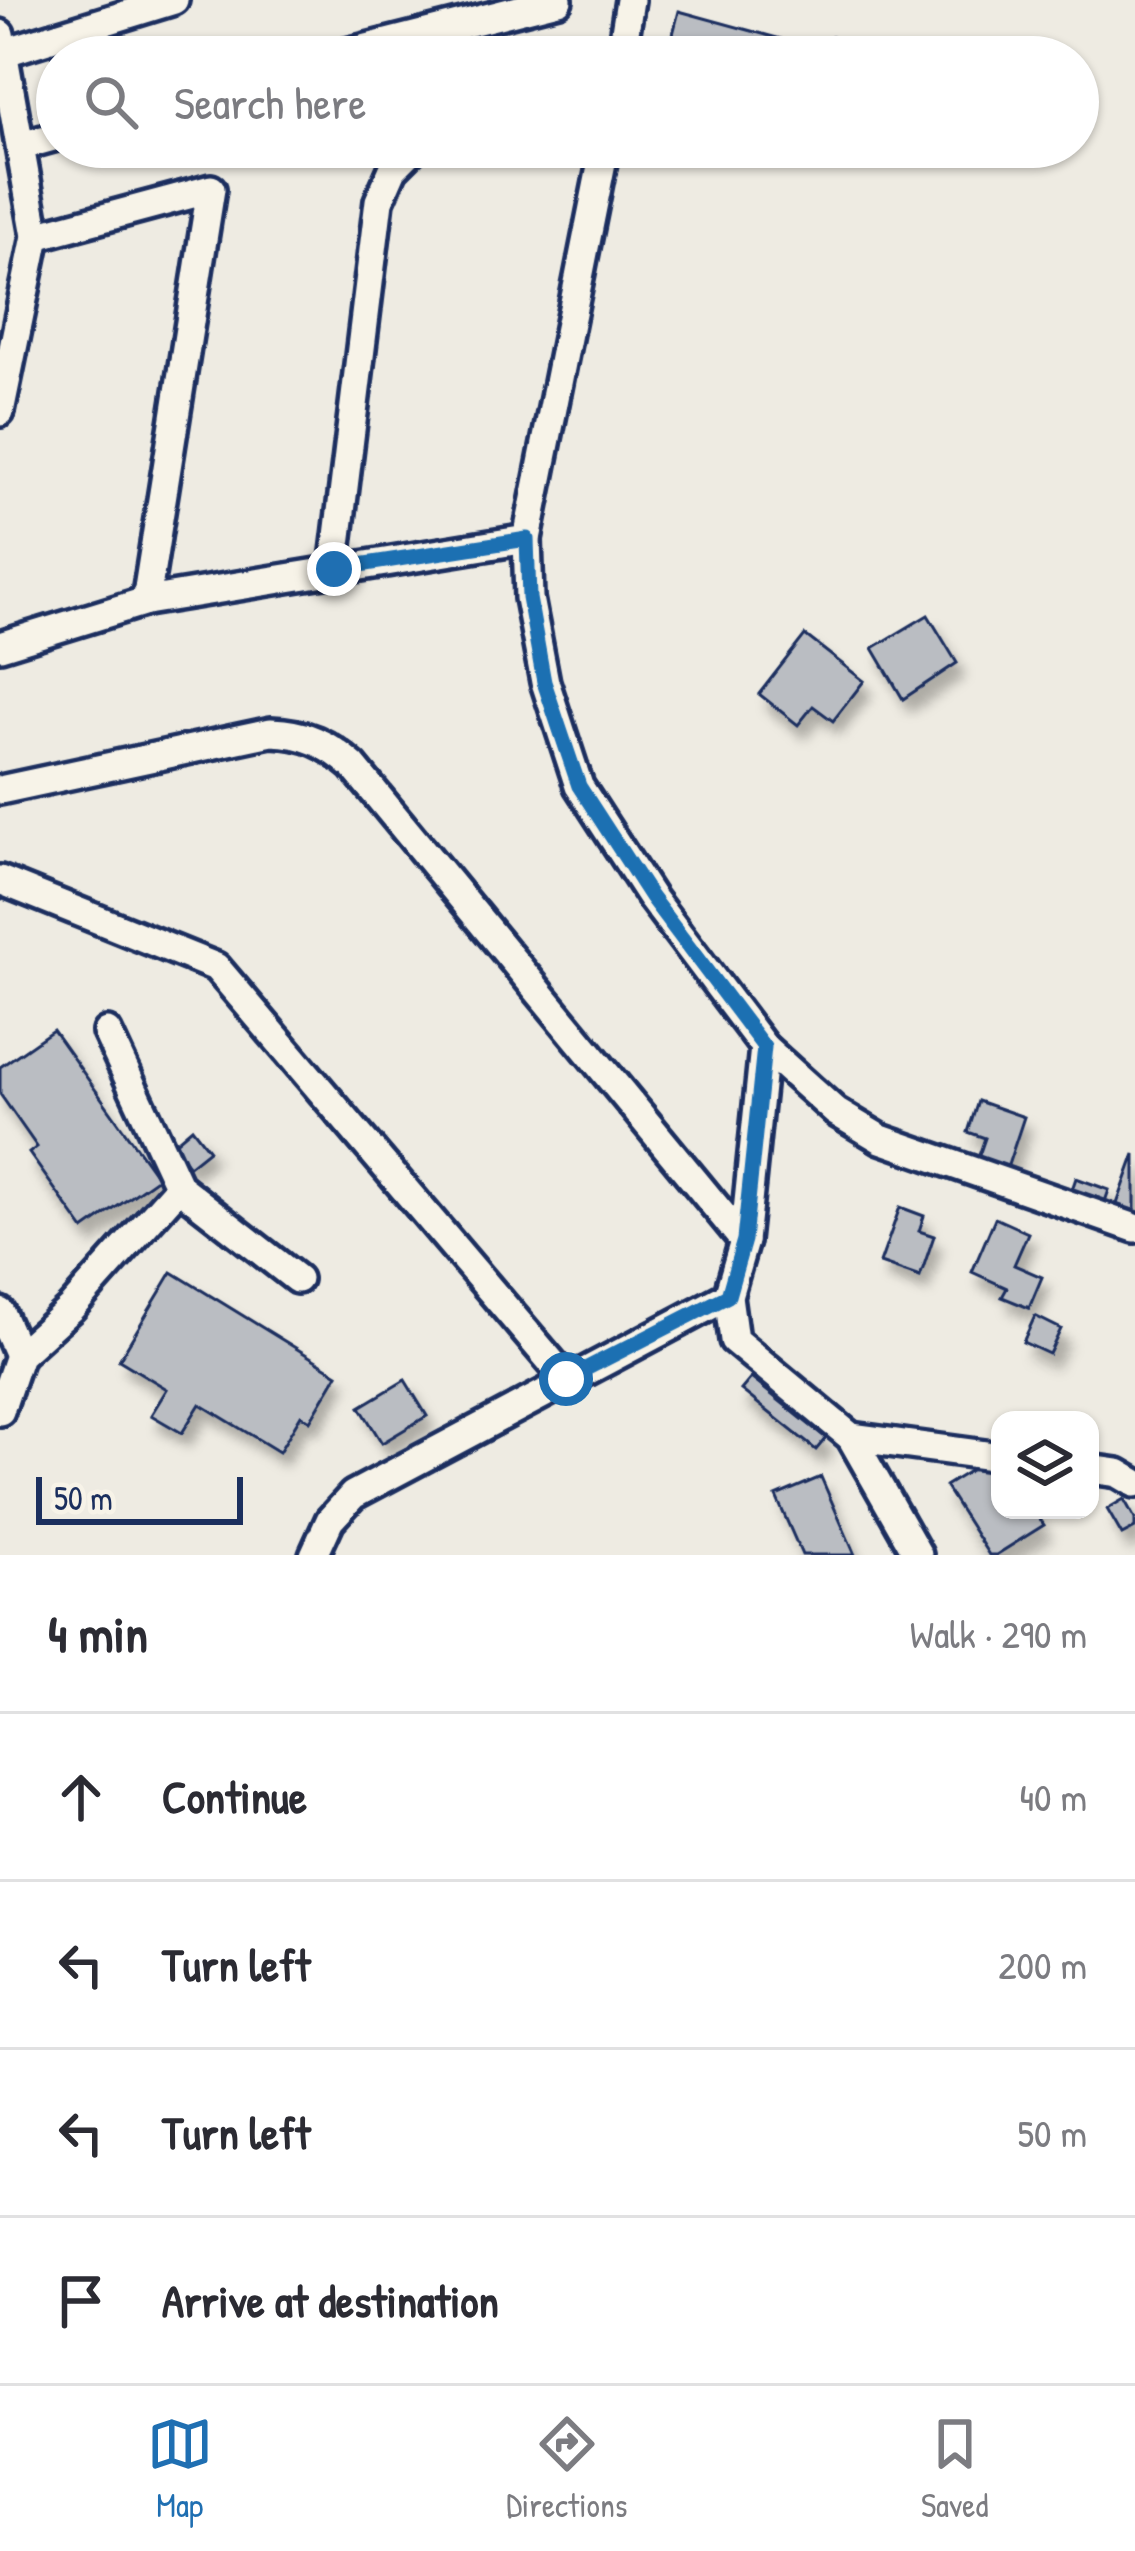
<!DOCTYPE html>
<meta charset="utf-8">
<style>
:root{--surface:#fff;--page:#f2f2f3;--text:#2b2b33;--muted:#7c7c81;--line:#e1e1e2;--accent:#1f6fb2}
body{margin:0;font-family:"Patrick Hand",sans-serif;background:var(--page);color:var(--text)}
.controls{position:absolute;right:36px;bottom:36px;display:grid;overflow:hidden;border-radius:24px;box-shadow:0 3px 9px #0004}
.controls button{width:108px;height:108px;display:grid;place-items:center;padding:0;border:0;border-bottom:3px solid var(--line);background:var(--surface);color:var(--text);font:60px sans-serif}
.scale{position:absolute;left:36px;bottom:30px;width:207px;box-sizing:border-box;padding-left:12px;border:6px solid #1b2f5e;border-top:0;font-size:33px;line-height:42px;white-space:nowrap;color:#1b2f5e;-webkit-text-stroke:9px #f7f3e8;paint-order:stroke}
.stop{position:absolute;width:36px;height:36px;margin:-27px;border:9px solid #1f6fb2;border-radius:50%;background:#fff}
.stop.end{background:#1f6fb2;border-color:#fff;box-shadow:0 3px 12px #0008}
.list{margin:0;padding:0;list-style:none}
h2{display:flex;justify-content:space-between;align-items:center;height:156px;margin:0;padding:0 48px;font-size:51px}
h2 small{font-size:39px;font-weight:400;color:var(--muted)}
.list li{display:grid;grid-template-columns:78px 1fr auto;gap:36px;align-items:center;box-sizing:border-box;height:168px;padding:0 48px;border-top:3px solid var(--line)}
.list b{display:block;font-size:45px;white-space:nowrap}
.list em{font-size:39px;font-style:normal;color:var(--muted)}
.icon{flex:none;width:66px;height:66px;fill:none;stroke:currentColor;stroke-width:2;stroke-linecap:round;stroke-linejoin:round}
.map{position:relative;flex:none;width:1135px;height:1555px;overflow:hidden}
.search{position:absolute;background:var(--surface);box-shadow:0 3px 9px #0004;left:36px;right:36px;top:36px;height:132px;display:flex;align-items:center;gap:30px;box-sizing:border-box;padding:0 42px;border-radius:66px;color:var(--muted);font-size:45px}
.sheet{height:828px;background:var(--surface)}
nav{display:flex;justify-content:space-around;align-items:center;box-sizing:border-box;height:168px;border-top:3px solid var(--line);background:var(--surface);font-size:33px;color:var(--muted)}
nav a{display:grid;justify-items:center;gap:6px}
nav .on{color:var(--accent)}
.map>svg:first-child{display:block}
.building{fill:#babdc2;stroke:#1b2f5e;stroke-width:3;filter:url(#shadow)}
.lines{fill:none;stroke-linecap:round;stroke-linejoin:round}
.minor-casing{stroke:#1b2f5e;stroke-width:36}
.minor{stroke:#f7f3e8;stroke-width:27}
.route{stroke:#1f6fb2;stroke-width:15}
</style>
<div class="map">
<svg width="1135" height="1555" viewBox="0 0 1135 1555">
<defs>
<filter id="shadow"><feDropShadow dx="7" dy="13" stdDeviation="6" flood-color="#0004"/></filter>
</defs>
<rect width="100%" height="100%" fill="#eeebe2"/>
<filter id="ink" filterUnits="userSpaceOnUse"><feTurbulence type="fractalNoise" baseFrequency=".00833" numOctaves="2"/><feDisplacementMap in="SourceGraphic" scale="24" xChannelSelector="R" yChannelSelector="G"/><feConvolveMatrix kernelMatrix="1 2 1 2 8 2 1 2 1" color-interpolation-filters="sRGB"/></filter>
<g filter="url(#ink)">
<g class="building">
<polygon points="679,11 828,52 832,37 855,43 852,57 681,57 668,53"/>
<polygon points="928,615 957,663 903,699 873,648"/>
<polygon points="805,635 864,681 833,721 813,706 798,725 759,694"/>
<polygon points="53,1030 158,1178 84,1230 29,1153 37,1147 0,1094 0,1067"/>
<polygon points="978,1101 1024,1117 1007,1168 978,1158 985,1138 968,1132"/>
<polygon points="192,1128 209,1150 189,1166 172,1145"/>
<polygon points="1135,1154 1135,1223 1113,1215"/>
<polygon points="1076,1178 1109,1190 1101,1213 1068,1201"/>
<polygon points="900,1207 924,1216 919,1231 934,1236 920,1277 880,1263"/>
<polygon points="995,1218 1028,1233 1014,1265 1042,1277 1029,1308 1002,1297 1007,1288 972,1272"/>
<polygon points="172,1272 338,1374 310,1421 301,1415 279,1452 200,1404 182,1433 151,1415 167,1389 119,1360"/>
<polygon points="1035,1316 1061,1329 1049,1354 1023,1342"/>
<polygon points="751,1378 826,1438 816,1450 741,1390"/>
<polygon points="405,1380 427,1416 382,1443 360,1407"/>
<polygon points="984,1462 1000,1486 1000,1510 1034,1510 1044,1525 996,1555 989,1555 945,1486"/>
<polygon points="821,1477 855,1555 802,1555 776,1496"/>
<polygon points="1124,1499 1135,1519 1135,1528 1122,1535 1107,1509"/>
</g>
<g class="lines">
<defs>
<g id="minor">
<polyline points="0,34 36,236 0,412"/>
<polyline points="5,52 174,0"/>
<polyline points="331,57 558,0"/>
<polyline points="621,57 630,0"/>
<polyline points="21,146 57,136"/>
<polyline points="605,147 527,539 529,598 545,682 579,786 651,897 764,1047 836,1112 881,1139 1135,1228"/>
<polyline points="36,236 211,189 146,601"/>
<polyline points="334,569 379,201 393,169 415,147"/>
<polyline points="0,646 146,601 527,539"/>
<path d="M0 790 271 732C306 733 328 744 353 766L744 1241"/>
<polyline points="0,880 216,967 566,1379"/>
<polyline points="107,1032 179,1187 297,1279"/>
<polyline points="764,1047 744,1241 728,1296 734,1340 851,1437 918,1555"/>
<polyline points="0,1312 19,1355"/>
<polyline points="0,1411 19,1355 71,1308 179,1187"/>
<polyline points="851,1437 1000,1457"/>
<polyline points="1090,1469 1118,1473 1135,1483"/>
<polyline points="314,1555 330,1520 353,1495 728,1296"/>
</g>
</defs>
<use href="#minor" class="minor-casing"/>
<use href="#minor" class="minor"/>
</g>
</g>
<g class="lines" filter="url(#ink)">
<polyline class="route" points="334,569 527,539 529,598 544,682 579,786 651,897 764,1047 744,1240 728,1296 566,1379"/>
</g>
</svg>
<div class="controls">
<button><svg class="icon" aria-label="layers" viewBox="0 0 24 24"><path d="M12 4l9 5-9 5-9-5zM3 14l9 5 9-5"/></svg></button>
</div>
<div class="scale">50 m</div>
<div class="stop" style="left:566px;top:1379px"></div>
<div class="stop end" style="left:334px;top:569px"></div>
<div class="search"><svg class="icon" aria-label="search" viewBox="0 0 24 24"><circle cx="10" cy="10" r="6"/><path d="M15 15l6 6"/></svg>Search here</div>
</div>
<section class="sheet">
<h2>4 min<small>Walk · 290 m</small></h2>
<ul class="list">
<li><svg class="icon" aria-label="ahead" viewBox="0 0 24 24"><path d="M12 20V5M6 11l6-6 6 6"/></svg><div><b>Continue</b></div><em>40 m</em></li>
<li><svg class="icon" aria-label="left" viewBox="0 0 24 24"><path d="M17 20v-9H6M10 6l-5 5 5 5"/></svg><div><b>Turn left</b></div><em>200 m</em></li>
<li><svg class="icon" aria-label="left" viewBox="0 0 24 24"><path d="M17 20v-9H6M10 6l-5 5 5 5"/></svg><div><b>Turn left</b></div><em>50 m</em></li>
<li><svg class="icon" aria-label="arrive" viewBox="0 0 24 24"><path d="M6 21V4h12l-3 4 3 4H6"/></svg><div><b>Arrive at destination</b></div></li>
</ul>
</section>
<nav>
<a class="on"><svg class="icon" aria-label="map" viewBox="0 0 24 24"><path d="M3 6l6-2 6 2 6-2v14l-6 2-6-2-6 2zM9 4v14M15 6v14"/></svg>Map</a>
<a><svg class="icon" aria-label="directions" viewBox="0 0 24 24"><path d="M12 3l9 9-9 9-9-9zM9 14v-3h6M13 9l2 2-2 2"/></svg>Directions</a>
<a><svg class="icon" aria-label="saved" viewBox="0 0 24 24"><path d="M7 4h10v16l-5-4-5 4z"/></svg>Saved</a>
</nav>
